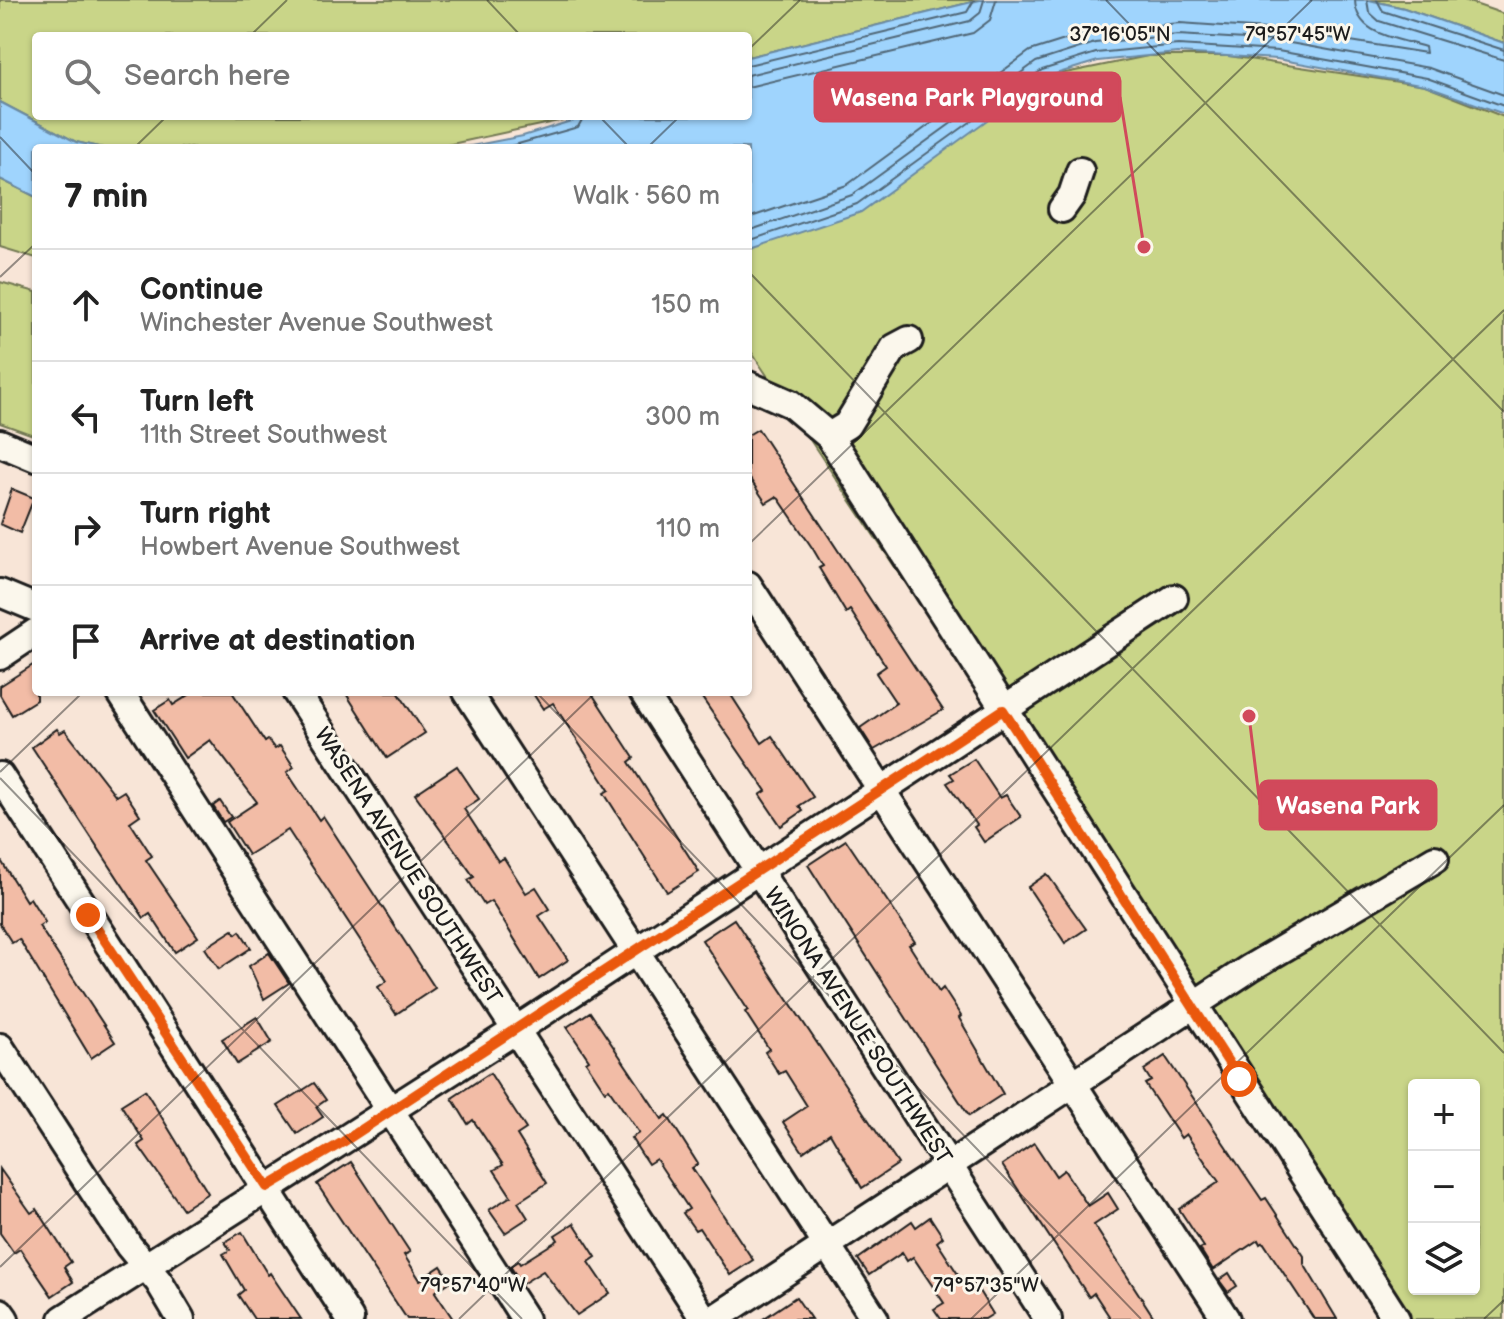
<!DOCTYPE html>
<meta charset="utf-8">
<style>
:root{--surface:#fff;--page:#f2f2f2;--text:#222;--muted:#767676;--line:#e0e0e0}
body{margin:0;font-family:"Balsamiq Sans",sans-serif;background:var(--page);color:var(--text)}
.controls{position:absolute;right:24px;bottom:24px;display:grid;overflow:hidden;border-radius:8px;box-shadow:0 2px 6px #0004}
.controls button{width:72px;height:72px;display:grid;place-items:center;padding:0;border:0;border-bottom:2px solid var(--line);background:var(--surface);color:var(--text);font:40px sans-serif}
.stop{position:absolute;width:24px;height:24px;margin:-18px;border:6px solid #ea580c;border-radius:50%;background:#fff}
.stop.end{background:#ea580c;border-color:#fff;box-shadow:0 2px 8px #0008}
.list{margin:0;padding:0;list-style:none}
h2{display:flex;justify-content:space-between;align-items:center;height:104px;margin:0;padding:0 32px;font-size:34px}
h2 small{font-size:26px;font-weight:400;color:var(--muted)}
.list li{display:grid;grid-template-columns:52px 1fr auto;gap:24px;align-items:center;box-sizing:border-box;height:112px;padding:0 32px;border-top:2px solid var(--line)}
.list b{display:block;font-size:30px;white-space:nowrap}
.list p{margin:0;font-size:26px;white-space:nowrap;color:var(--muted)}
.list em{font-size:26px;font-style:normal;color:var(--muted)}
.icon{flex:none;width:44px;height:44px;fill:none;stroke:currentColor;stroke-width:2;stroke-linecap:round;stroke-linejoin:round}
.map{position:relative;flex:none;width:1504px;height:1319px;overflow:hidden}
.search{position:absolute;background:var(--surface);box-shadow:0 2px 6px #0004;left:32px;top:32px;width:720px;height:88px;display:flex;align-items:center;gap:20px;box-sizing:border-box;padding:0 28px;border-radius:8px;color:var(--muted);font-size:30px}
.panel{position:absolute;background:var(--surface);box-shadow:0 2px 6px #0004;left:32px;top:144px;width:720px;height:552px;border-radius:8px}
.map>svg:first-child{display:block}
.green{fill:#c9d588;stroke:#727852;stroke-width:2;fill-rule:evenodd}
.water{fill:#9fd4fd;stroke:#6b8aa3;stroke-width:2}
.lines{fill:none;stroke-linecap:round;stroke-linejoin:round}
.shore{stroke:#506676;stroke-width:2}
.building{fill:#f2bca6;stroke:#1c1c1c;stroke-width:2}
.minor-casing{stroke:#1c1c1c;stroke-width:32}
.minor{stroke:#fbf7ec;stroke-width:26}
.route{stroke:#ea580c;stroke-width:10}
.ticks{fill:none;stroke:#1c1c1c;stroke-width:2;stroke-opacity:0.45}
.labels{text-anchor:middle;stroke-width:6;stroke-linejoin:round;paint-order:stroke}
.street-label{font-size:22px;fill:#1c1c1c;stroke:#fbf7ec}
.ticks-label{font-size:20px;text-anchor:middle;fill:#1c1c1c;stroke:#fbf7ec;stroke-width:6;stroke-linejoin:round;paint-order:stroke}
.leader{fill:none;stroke:#d1495b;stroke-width:3}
.callout-dot{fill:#d1495b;stroke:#fbf7ec;stroke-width:3}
.callout{fill:#d1495b;stroke:#d1495b;stroke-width:3}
.callout-label{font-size:24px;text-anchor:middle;font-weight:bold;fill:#fff}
</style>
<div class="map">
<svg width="1504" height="1319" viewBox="0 0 1504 1319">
<rect width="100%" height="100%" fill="#f8e5d7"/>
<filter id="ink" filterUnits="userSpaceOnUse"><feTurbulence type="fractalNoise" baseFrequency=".0125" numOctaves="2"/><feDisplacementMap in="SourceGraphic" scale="16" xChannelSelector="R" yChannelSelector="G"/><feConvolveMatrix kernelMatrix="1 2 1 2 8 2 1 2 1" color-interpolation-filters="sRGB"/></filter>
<g filter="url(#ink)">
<g class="green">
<polygon points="0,0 980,0 748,57 748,36 36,36 36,116 582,116 433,148 103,148 76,142 0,102"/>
<polygon points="1369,0 1463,0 1504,14 1504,43 1404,8"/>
<path d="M1148 56H1229L1425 86 1504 117V1319H1397L748 347V243L1046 77ZM1414 1085H1474V1289H1414Z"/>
<polygon points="0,179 36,197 36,258 0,247"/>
<polygon points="0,282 36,292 36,436 0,423"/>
</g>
<g class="water">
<polygon points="980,0 1369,0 1404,8 1504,43 1504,114 1425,86 1277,59 1177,53 1098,61 1046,77 861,212 748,250 748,148 461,148 523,136 587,116 748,116 748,57"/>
<polygon points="0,102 76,142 103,148 36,148 36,197 0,179"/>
</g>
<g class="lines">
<g class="shore">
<polyline points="1367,0 1369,12 1379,21 1504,60"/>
<polyline points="1377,0 1383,11 1504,50"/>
<polyline points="748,65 967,12 974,0"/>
<polyline points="748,75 970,21 980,13 984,0"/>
<polyline points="748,87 973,33 990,20 996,0"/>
<polyline points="504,148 578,127 584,116"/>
<path d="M748 218 847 185 1030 51 1090 32 1180 23 1281 30 1426 53 1425 47C1398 38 1356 36 1355 0"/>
<polyline points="748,231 852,195 1036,62 1095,43 1178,35 1279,41 1429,68 1504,95"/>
<polyline points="748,241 857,204 1042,70 1096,53 1178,45 1278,51 1427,78 1504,106"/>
</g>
</g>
<g class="building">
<polygon points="758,429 943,710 874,750 860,728 896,703 876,673 886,666 850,610 846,613 819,568 823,566 813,549 779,499 776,497 766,503 748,476 748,435"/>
<polygon points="12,489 34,498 20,533 0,524"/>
<polygon points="36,663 36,700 12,715 0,695 0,686"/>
<polygon points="194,692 232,692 265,742 268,740 275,749 280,746 294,767 287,772 319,820 323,816 435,988 396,1014 378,987 387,981 288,830 248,855 227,822 257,802 210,740 185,758 154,710 170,700 173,705"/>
<polygon points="345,692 398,692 425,733 387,758"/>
<polygon points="532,692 591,692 634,758 629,762 699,872 667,892 604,793 609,790 553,703 543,709"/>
<polygon points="698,692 729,692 762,743 772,736 813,797 799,806 803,811 781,826 760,795 766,791"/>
<polygon points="57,729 60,733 65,730 116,796 124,791 140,815 130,822 152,856 146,860 198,937 175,952 150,914 144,918 32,747"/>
<polygon points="974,759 1000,798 1006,795 1021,817 984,842 974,827 977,825 947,783 954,779 950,774"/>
<polygon points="457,766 479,799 464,809 498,861 504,858 526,893 536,887 550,909 539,916 568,960 539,979 491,901 484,905 468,880 474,877 415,794"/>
<polygon points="220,801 231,817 223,822 213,806"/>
<polygon points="846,840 915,942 909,945 939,992 943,988 961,1016 959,1018 1003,1094 969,1116 808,865"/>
<polygon points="0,859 26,901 30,898 45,922 39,926 115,1042 91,1058 19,939 12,943 0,924"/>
<polygon points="1047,874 1086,929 1065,943 1028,887"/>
<polygon points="734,919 898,1164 862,1188 830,1133 803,1152 783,1122 807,1106 785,1071 779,1074 765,1052 769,1049 745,1012 748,1010 702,940"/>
<polygon points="233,930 236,934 240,931 251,948 219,969 205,948"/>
<polygon points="269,953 289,983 264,999 249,966"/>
<polygon points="590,1012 662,1119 667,1115 698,1164 692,1168 753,1260 730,1275 699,1228 695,1230 683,1213 689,1209 656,1159 648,1164 631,1138 639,1133 609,1089 605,1091 586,1062 589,1060 567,1027"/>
<polygon points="257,1017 272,1042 237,1064 222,1039"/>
<polygon points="1165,1056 1262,1200 1266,1198 1304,1256 1304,1264 1337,1319 1314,1319 1263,1242 1260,1244 1258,1240 1213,1270 1200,1249 1204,1247 1179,1209 1219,1182 1186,1134 1181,1138 1145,1084 1151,1081 1144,1070"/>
<polygon points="490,1073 526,1129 517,1135 547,1183 518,1202 528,1218 505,1233 489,1210 511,1196 494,1170 503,1165 473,1120 468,1124 452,1098"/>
<polygon points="314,1083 326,1100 316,1107 323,1117 297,1134 278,1106"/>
<polygon points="145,1090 208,1193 183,1209 138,1145 144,1141 121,1105"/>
<polygon points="1034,1143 1056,1176 1064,1170 1088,1206 1108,1193 1118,1209 1094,1225 1155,1319 1111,1319 1094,1293 1089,1297 1002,1165"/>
<polygon points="351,1162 410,1252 404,1255 420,1280 441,1266 451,1281 435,1292 453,1319 407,1319 317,1184"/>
<polygon points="0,1169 31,1213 37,1209 71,1262 64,1267 73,1282 52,1296 20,1249 14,1253 0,1233"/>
<polygon points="930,1217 943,1237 937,1242 967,1288 974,1283 993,1314 985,1319 941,1319 934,1309 944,1303 913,1257 907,1261 902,1253 869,1275 858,1259 912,1221 916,1227"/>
<polygon points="574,1223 596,1257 589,1262 610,1293 577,1315 543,1271 522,1284 510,1266 518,1261 520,1264 558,1240 555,1235"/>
<polygon points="242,1232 268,1275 270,1273 301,1319 254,1319 238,1295 244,1290 223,1254 230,1250 225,1242"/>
<polygon points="1229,1273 1237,1286 1228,1292 1219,1280"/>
<polygon points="796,1297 811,1319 763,1319"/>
</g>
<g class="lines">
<defs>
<g id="minor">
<polyline points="1062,209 1072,195 1080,171"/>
<polyline points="748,385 791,404 829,436 1396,1319"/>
<polyline points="829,436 847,425 894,348 909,340"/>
<polyline points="0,443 36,458"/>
<polyline points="748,585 1226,1319"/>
<polyline points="0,593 36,608"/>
<polyline points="0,656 36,632"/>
<polyline points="120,692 525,1319"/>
<polyline points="296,692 704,1319"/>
<polyline points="467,692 875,1319"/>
<polyline points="643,692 1048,1319"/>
<polyline points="0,776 350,1319"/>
<polyline points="0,1047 129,1246 159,1282 181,1319"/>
<polyline points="0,1312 5,1319"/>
<polyline points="63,1319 516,1030 1174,598"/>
<polyline points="714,1319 1250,968 1435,859"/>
</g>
</defs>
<use href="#minor" class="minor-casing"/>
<use href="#minor" class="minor"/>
</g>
</g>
<g class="lines" filter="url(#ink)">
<polyline class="route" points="88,915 267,1187 343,1142 1003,710 1239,1079"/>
</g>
<path class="ticks" d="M487 0 521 36M1106 0 1504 412M250 36 287 0M748 50 800 0M599 116 630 148M0 137 36 175M134 148 167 116M647 148 680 116M748 271 1504 1053M0 277 36 243M748 545 1312 0M536 692 1141 1319M0 772 83 692M0 778 522 1319M0 1267 596 692M459 1319 1504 310M971 1319 1504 805M1484 1319 1504 1300"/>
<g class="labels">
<g class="street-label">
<text transform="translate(409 865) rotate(57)" y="8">WASENA AVENUE SOUTHWEST</text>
<text transform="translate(859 1025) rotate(57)" y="8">WINONA AVENUE SOUTHWEST</text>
</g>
</g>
<g class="ticks-label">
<text x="1298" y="41">79°57'45"W</text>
<text x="1120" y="41">37°16'05"N</text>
<text x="473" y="1292">79°57'40"W</text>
<text x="986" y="1292">79°57'35"W</text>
</g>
<path class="leader" d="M1144 247L1120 97M1249 716L1260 805"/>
<g class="callout-dot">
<circle cx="1144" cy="247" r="8"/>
<circle cx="1249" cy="716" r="8"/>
</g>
<g class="callout">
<rect x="815" y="73" width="305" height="48" rx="8"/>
<rect x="1260" y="781" width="176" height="48" rx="8"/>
</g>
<g class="callout-label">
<text x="967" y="106">Wasena Park Playground</text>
<text x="1348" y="814">Wasena Park</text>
</g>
</svg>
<div class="controls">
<button>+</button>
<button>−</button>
<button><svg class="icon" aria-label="layers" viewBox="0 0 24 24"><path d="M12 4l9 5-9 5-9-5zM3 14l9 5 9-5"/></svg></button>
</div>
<div class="stop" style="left:1239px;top:1079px"></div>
<div class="stop end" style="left:88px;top:915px"></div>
<div class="search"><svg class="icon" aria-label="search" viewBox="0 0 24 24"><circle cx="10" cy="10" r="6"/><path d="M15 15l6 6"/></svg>Search here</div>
<section class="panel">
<h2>7 min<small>Walk · 560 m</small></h2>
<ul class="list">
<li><svg class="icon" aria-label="ahead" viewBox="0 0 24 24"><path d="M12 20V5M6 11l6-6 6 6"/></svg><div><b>Continue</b><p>Winchester Avenue Southwest</p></div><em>150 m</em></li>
<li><svg class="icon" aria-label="left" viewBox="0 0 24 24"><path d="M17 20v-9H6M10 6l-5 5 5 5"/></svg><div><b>Turn left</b><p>11th Street Southwest</p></div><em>300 m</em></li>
<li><svg class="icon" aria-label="right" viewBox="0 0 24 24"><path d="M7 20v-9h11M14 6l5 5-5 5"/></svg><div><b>Turn right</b><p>Howbert Avenue Southwest</p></div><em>110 m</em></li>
<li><svg class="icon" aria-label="arrive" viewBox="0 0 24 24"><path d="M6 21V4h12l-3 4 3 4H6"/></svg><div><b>Arrive at destination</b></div></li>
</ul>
</section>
</div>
